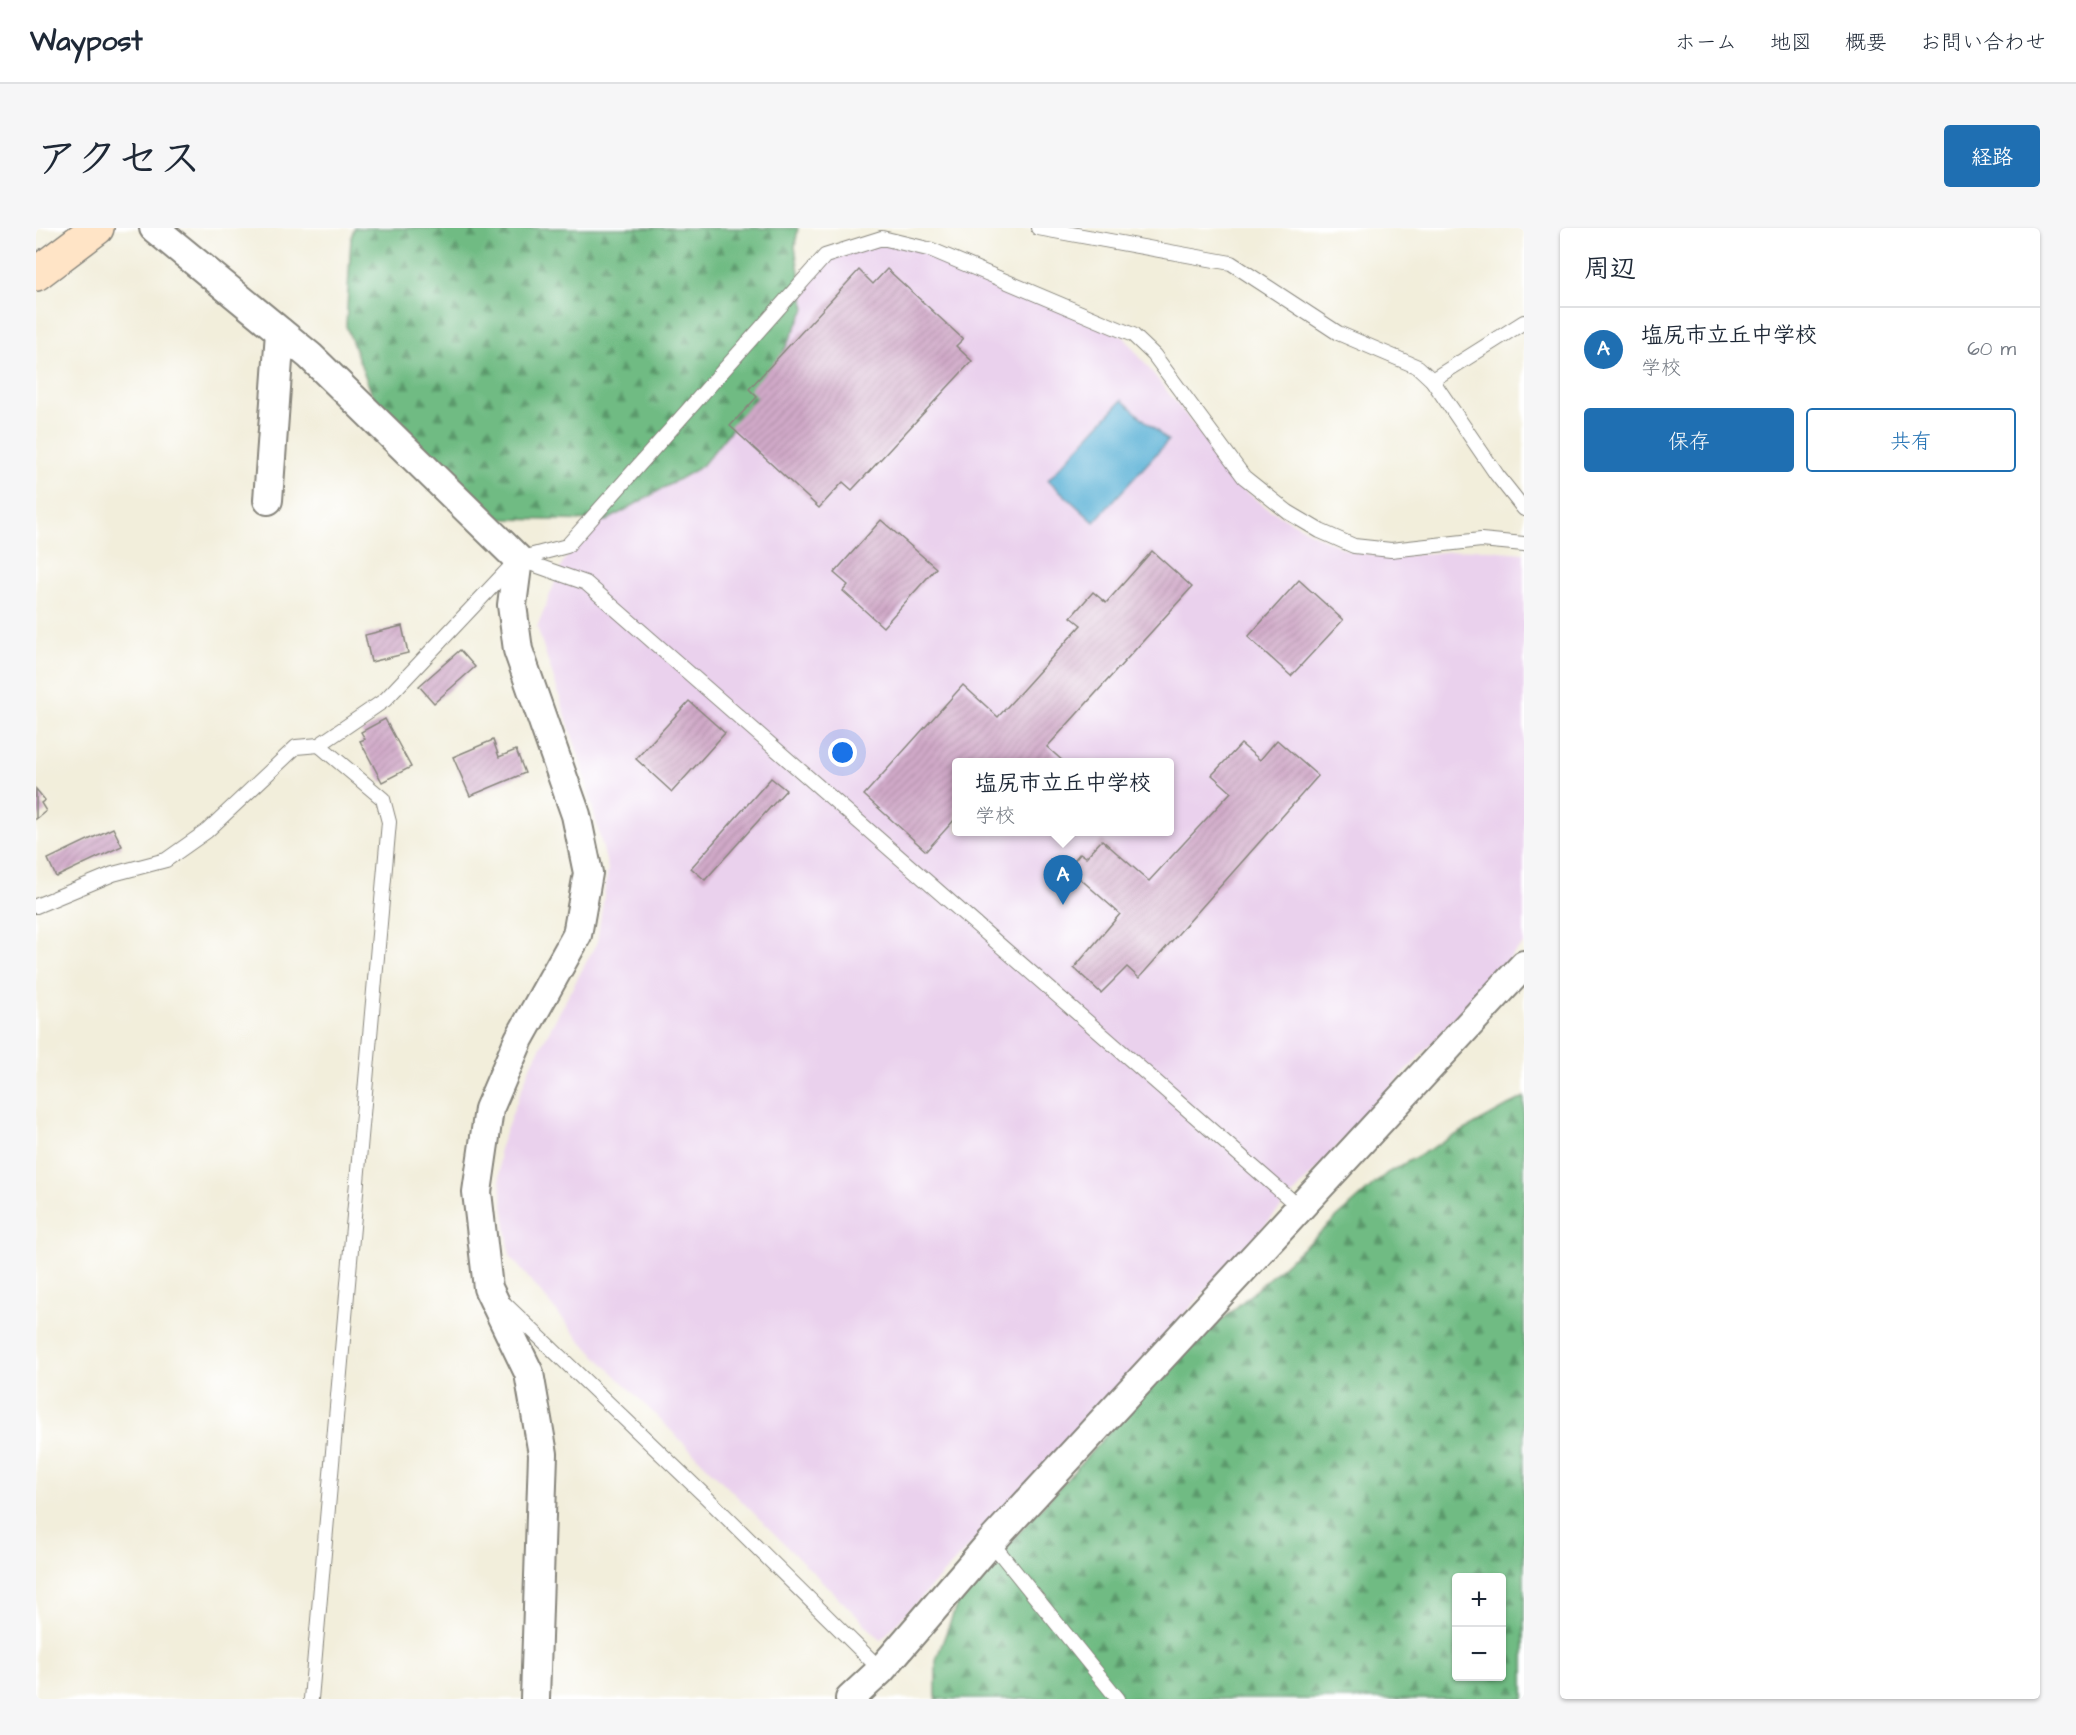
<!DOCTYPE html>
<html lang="ja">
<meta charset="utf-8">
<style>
:root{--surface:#fff;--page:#f6f6f7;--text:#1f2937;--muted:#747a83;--line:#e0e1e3;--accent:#1f6fb2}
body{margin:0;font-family:"Architects Daughter","Klee One",sans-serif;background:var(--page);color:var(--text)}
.controls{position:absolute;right:18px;bottom:18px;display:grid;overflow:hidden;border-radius:6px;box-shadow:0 2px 4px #0004}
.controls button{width:54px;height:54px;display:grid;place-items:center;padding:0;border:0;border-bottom:2px solid var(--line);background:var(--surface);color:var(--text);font:30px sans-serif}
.you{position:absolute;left:807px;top:525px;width:21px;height:21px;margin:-15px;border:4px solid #fff;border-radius:50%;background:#1a73e8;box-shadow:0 0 0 9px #1a73e833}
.badge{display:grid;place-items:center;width:39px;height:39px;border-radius:50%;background:var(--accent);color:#fff;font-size:20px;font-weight:700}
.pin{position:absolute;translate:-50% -50px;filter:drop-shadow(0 2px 3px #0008)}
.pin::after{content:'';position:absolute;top:32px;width:21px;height:18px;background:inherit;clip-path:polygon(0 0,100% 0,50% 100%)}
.popup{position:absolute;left:916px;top:530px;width:222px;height:78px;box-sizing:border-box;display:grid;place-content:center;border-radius:6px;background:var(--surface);filter:drop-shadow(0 2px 4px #0005);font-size:20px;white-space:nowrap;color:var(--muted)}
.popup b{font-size:22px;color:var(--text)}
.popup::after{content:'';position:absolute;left:50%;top:100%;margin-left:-12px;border:12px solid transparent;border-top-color:var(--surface)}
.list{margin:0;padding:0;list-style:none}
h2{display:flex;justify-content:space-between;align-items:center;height:78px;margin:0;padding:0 24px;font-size:26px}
h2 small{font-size:20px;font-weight:400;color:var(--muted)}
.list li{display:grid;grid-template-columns:39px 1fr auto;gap:18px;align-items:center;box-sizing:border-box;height:84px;padding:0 24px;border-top:2px solid var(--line)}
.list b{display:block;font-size:22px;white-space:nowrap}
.list p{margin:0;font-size:20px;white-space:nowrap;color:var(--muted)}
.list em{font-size:20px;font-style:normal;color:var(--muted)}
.actions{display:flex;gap:12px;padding:18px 24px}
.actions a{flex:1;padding:14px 0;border:2px solid var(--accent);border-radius:6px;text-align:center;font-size:21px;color:var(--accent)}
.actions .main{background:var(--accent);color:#fff}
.map{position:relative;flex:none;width:1488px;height:1471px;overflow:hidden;border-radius:6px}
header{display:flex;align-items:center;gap:36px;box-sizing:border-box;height:84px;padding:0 30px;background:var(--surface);border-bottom:2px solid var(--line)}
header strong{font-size:28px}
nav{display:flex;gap:33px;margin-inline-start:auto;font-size:21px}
.intro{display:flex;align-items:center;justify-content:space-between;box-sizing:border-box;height:144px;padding:0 36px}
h1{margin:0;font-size:42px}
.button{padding:15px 27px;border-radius:6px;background:var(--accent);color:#fff;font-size:21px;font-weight:700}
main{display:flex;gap:36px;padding:0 36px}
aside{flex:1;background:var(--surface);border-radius:6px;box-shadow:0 2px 4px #0004}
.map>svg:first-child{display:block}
.built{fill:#ead1ed;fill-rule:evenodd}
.forest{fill:url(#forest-firs);stroke:#466c50;stroke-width:1.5;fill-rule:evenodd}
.water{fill:#58b0d5;stroke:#3a6678;stroke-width:1.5}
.building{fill:url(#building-hatch)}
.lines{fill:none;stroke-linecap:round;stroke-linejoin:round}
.service-casing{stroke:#87857c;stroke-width:16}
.minor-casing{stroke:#87857c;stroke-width:32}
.secondary-casing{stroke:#87857c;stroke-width:36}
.service{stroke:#fff;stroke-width:14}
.minor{stroke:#fff;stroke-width:28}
.secondary{stroke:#ffe4c6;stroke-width:33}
</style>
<header>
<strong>Waypost</strong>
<nav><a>ホーム</a><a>地図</a><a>概要</a><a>お問い合わせ</a></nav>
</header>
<div class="intro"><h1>アクセス</h1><a class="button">経路</a></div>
<main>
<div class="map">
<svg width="1488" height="1471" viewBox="0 0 1488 1471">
<defs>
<pattern id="forest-firs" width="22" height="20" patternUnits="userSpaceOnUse" patternTransform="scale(1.5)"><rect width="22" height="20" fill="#6fbb83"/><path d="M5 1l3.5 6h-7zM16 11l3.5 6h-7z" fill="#5a976a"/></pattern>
<pattern id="building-hatch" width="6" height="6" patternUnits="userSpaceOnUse" patternTransform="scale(1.5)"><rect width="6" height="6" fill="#d0a9c8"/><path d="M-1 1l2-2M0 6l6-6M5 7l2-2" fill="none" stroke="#b291ab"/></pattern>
</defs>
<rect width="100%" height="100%" fill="#fff"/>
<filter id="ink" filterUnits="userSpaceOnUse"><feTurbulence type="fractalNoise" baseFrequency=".0167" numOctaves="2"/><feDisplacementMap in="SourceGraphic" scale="12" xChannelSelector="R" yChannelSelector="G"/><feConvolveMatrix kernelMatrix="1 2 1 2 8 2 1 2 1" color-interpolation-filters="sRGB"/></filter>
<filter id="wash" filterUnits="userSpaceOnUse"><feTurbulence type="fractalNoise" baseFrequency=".008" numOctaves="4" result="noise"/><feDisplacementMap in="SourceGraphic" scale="24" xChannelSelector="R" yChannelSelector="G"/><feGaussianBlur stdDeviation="1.35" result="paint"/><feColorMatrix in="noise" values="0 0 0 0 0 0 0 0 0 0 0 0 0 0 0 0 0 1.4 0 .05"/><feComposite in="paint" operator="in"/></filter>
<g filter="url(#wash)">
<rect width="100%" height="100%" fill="#f2eedb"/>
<path class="built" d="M846 10 896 22 1088 109 1174 217 1202 257 1231 280 1283 309 1313 323 1353 329 1440 321 1488 325V715L1273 949 971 1282 926 1326 845 1412 546 1114 474 1028 464 954 463 921 494 839 561 714 572 641 547 541 501 399 528 332 789 28ZM920 534H1134V604H920Z"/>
<g class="forest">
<polygon points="318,0 762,0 759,19 769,81 730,158 666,238 570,293 465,291 379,229 336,166 310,98 315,10"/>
<path d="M1488 869V1471H900V1432L922 1373 1123 1148 1351 945ZM1420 1350H1466V1448H1420Z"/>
</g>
<polygon class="water" points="1086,172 1132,213 1058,294 1012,252"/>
<g id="blocks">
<g class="building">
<polygon points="851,41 927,111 920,118 936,133 816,262 807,254 783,280 694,198 721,169 713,161 823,42 837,56"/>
<polygon points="845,292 900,340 847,399 807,363 812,357 798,345"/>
<polygon points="1116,323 1156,359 1011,519 1028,534 920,534 920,590 890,623 828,567 927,457 962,489 1045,397 1035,389 1057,364 1070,375"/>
<polygon points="1263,352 1307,392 1255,448 1212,409"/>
<polygon points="366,398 372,425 335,434 329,407"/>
<polygon points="424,422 439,439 398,475 383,458"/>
<polygon points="653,473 689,505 636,564 600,531"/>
<polygon points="349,491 375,539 346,554 324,513 329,511 325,504"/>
<polygon points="457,512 463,529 480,522 489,545 434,568 417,529"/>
<polygon points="1241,512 1282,548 1103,750 1091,739 1065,765 1038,740 1084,686 1032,640 1044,625 1050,629 1066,612 1113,653 1195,564 1176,547 1205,516 1224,532"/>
<polygon points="735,550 750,562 669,652 655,640"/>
<polygon points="0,561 9,572 5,575 10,583 0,591"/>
<polygon points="77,600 86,618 20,649 12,631"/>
</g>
</g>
</g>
<g filter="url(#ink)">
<use href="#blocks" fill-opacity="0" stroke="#87857c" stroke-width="1.5"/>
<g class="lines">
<defs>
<g id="service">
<polyline points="1002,0 1195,35 1302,105 1382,139 1396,152 1461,247 1488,281"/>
<polyline points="1396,152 1488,94"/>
<polyline points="482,331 550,355 1263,979"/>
<polyline points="0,678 77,646 130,632 171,603 260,519 283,517 349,472 482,331 531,318 789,28 846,10 896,22 1097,107 1118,127 1208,249 1252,284 1284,303 1318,318 1355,322 1445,312 1488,316"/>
<polyline points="469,1076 669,1268 845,1442"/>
<polyline points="955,1314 1082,1471"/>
<polyline points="275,1471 353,594 347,571 283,517"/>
</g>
<g id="minor">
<polyline points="118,0 274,128 482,331 476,377 482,422 540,587 552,645 541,707 483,811 453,881 441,964 452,1060 493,1145 507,1226 499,1471"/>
<polyline points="232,272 244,104"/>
<polyline points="814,1471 845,1442 955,1314 1488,737"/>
</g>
<polyline id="secondary" points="0,46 61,0"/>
</defs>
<use href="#service" class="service-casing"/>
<use href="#minor" class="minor-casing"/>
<use href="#secondary" class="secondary-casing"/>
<use href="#service" class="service"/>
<use href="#minor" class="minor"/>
<use href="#secondary" class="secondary"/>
</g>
</g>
</svg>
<div class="controls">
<button>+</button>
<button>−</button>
</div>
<div class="you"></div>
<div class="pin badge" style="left:1027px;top:677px">A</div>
<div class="popup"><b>塩尻市立丘中学校</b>学校</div>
</div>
<aside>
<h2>周辺<small></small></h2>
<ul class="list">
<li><span class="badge">A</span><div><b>塩尻市立丘中学校</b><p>学校</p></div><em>60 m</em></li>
</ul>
<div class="actions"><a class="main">保存</a><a>共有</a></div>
</aside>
</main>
